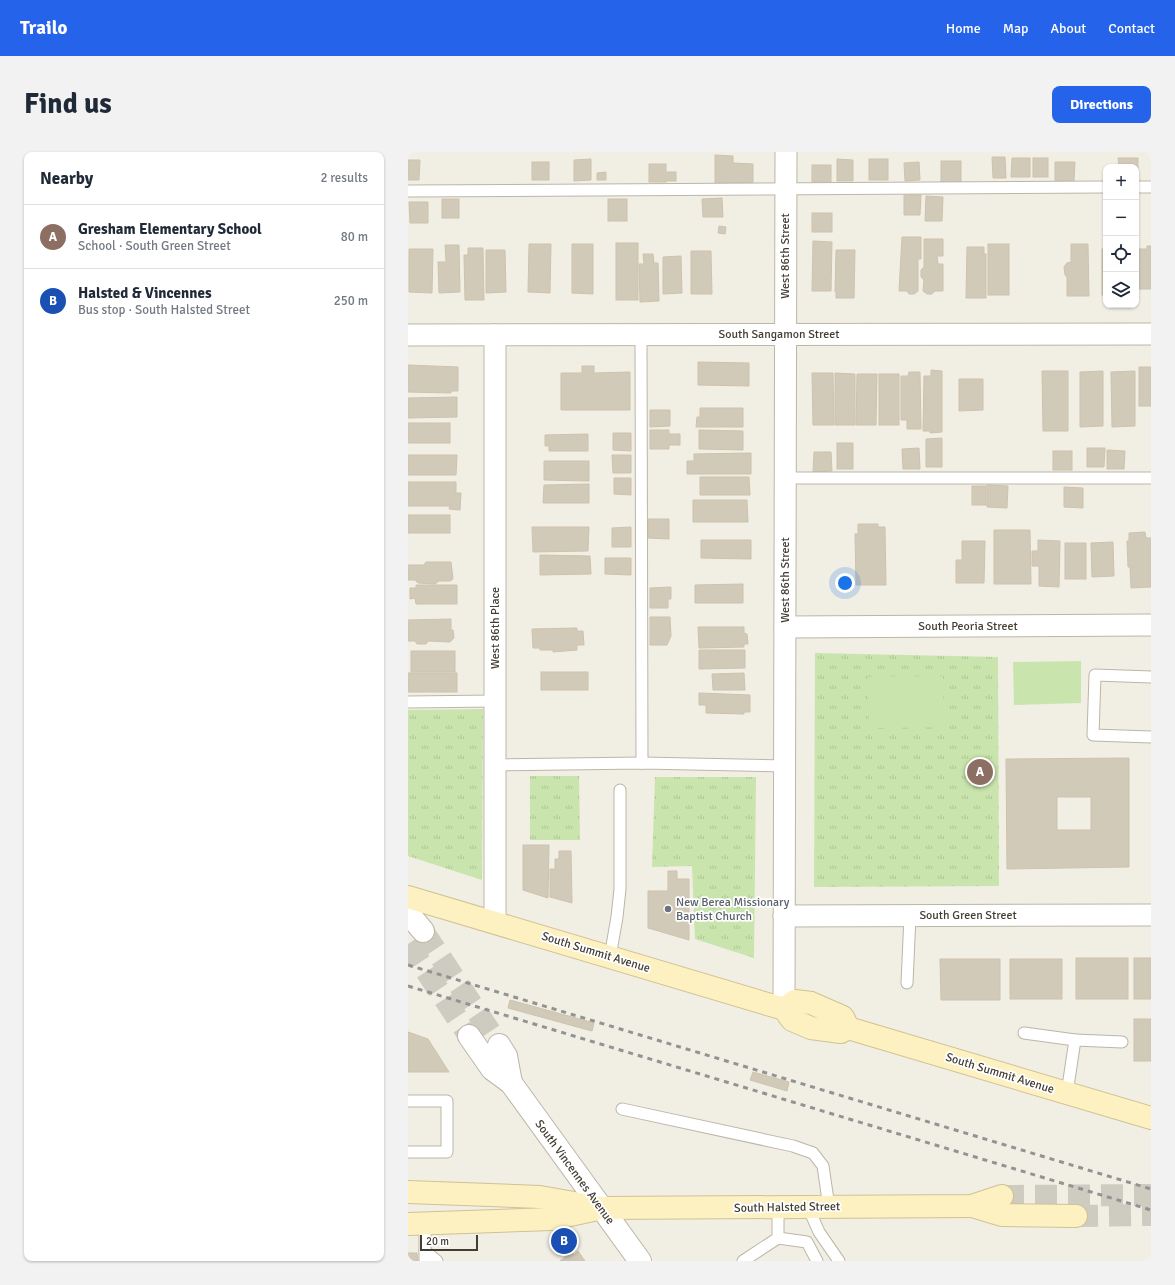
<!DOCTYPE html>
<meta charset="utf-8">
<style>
:root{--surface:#fff;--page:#f2f2f3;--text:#1f2937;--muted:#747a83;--line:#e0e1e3;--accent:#2563eb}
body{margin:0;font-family:Signika,sans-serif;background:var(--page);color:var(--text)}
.controls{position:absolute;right:12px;top:12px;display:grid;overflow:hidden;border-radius:8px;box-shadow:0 1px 3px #0004}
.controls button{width:36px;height:36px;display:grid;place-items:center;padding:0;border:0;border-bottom:1px solid var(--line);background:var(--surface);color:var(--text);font:20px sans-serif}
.scale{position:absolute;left:12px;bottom:10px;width:58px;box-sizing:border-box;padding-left:4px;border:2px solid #433e34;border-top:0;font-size:11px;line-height:14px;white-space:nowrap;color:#433e34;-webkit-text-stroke:3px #fff;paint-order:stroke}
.you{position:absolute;left:437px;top:431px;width:14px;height:14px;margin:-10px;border:3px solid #fff;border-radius:50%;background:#1a73e8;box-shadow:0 0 0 6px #1a73e833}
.badge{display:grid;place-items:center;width:26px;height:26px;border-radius:50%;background:var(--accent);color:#fff;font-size:13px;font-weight:700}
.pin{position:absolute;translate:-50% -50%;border:2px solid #fff;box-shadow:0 1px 4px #0006}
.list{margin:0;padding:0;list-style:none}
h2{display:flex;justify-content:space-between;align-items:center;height:52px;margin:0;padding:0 16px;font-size:17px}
h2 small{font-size:13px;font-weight:400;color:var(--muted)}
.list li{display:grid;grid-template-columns:26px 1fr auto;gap:12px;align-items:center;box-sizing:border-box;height:64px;padding:0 16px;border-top:1px solid var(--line)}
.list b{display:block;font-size:15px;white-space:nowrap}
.list p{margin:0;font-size:13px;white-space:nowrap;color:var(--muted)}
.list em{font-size:13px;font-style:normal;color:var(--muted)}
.icon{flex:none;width:22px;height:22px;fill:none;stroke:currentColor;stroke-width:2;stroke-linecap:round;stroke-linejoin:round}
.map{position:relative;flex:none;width:743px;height:1109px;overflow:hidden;border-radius:8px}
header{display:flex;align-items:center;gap:24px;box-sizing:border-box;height:56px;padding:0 20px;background:var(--accent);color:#fff}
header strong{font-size:19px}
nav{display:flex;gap:22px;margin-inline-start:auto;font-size:14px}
.intro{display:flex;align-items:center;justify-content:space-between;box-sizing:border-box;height:96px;padding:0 24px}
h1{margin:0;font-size:28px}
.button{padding:10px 18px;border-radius:8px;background:var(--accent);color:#fff;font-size:14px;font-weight:700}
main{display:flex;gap:24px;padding:0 24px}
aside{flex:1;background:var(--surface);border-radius:8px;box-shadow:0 1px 3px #0004}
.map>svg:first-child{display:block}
.grass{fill:url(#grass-tufts)}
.park{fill:#c9e5ad}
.building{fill:#d2cab9;stroke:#cdc2ad;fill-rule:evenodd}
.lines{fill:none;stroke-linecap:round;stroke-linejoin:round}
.tertiary-tunnel{stroke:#cecbc1;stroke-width:22;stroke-dasharray:22 11;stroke-linecap:butt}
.secondary-tunnel{stroke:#cecbc1;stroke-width:22;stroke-dasharray:22 11;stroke-linecap:butt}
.service-casing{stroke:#bcb6a7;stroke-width:13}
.minor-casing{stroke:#bcb6a7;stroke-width:23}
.tertiary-casing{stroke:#bcb6a7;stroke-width:24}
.secondary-casing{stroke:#d0c294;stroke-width:24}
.service{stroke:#fff;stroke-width:11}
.minor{stroke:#fff;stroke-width:21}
.tertiary{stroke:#fff;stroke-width:22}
.secondary{stroke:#fdf1c2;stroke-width:22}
.rail{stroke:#939393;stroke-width:3;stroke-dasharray:5 5;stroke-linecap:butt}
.worship-dot{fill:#6b7280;stroke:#fff;stroke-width:1.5}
.labels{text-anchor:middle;stroke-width:3.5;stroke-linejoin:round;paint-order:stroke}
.street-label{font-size:12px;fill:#433e34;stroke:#fff}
.worship-label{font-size:12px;fill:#5b616d;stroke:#fff;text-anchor:start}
</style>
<header>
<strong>Trailo</strong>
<nav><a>Home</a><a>Map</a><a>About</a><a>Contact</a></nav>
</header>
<div class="intro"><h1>Find us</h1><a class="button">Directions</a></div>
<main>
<aside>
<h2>Nearby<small>2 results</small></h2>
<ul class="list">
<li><span class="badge" style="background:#8d6e63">A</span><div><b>Gresham Elementary School</b><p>School · South Green Street</p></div><em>80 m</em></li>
<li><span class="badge" style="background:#1a4fb4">B</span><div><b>Halsted &amp; Vincennes</b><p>Bus stop · South Halsted Street</p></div><em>250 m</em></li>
</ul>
</aside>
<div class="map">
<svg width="743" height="1109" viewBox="0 0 743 1109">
<defs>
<pattern id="grass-tufts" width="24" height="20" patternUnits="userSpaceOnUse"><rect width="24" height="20" fill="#c9e5ad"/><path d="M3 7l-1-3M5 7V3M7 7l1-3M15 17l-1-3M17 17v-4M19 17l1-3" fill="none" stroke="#aec695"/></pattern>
</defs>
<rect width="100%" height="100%" fill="#f1eee4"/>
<g class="grass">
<polygon points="407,501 590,505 591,734 406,735"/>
<polygon points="75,557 74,728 0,704 0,558"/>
<polygon points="122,624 171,624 172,688 122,688"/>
<polygon points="247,625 348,625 346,806 287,787 284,714 244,715"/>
</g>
<g class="park">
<polygon points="673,509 673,551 606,553 605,510"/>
<polygon points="535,524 536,575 461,576 460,525"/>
</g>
<g class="building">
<polygon points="307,3 325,4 325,11 345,12 345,31 307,31"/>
<polygon points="584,5 597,5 598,26 585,26"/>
<polygon points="604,6 622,6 622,25 603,25"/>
<rect x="625" y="6" width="15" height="19"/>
<polygon points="710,6 730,6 730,26 728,26 728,15 711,15"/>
<polygon points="183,7 183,28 166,29 166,8"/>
<polygon points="429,7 445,8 445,29 429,29"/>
<rect x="461" y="7" width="19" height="21"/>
<polygon points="0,8 12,8 11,28 0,28"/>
<rect x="533" y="9" width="20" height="21"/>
<rect x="124" y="10" width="17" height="18"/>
<polygon points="511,10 512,28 497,29 496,11"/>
<polygon points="647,10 667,10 666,29 647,29"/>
<rect x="241" y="12" width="17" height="18"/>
<rect x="404" y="13" width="19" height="17"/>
<polygon points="198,20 198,28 189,28 189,21"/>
<rect x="259" y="20" width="9" height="9"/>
<polygon points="496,43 513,43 512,63 496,63"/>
<polygon points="518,44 535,45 534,69 517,69"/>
<polygon points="314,46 315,65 295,65 294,47"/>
<rect x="34" y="47" width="17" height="19"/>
<rect x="200" y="47" width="19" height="22"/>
<polygon points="1,50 20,50 20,71 2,71"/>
<rect x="404" y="61" width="20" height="19"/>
<polygon points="311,74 318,75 317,82 310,81"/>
<polygon points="494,85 513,85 513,107 510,107 510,139 506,142 501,142 499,139 491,139"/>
<polygon points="516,87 535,87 535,104 529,104 530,112 535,112 535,139 527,139 524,142 519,142 515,139 516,128 513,125 513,118 516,115"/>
<polygon points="405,89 424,90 423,139 404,139"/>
<rect x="208" y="91" width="22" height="57"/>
<polygon points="121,92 143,92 142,141 120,140"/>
<polygon points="164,92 185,92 185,142 164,141"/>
<rect x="580" y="92" width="21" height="51"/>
<polygon points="663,92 680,92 681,144 659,144 659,125 657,123 656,115 659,111 663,110"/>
<polygon points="37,93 51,93 52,140 31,141 30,110 38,110"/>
<polygon points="739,94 743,94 743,137 728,137 728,97 739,97"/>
<polygon points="559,95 576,95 576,102 578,102 578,146 558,146"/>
<polygon points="60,96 75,96 76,148 57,148 56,103 60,103"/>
<polygon points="1,97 25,97 24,141 1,140"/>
<rect x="694" y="97" width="4" height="46"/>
<polygon points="78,98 97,98 98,140 78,141"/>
<polygon points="428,98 447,98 446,146 428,146 428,140 427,140"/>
<polygon points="283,99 303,99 304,142 283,142"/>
<polygon points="235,102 245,102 246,111 250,111 251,149 232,150 231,112 236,112"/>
<polygon points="273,104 274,141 255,142 255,105"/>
<polygon points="290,210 341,211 341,234 290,233"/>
<polygon points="0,213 50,215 50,239 43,239 43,241 0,240"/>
<polygon points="174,214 186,214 186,221 222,220 222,258 153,258 153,221 174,221"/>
<rect x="731" y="215" width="12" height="39"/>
<polygon points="523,218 534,219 534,280 522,281 522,279 515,279 516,224 523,224"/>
<polygon points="634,219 660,219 660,279 635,279"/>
<polygon points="695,219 695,274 672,275 672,220"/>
<polygon points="727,219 727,274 704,275 703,220"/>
<polygon points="501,220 512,220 513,277 499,277 499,268 493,268 493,224 500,224"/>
<polygon points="404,221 425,221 426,273 405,273"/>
<polygon points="427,221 447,222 447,273 427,273"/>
<polygon points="449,222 469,222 468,273 448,273"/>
<rect x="471" y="222" width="20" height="51"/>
<polygon points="551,227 575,227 575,258 551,259"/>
<polygon points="49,245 49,265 0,266 0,246"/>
<polygon points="292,256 335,256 335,275 288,275 289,265 292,265"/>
<polygon points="242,258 262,258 262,274 242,275"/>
<rect x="0" y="271" width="42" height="20"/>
<polygon points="242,278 261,278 261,282 272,282 272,293 261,293 261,297 242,297"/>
<polygon points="291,278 335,279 335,298 291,297"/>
<polygon points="205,281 223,281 223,299 205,298"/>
<polygon points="180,282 180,299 141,299 141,294 137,294 137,283"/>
<polygon points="534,286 534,315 518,315 518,287"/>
<rect x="429" y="291" width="16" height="26"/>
<polygon points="511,296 512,317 495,317 494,297"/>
<polygon points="679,296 697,296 696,315 679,315"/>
<polygon points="699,298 717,299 716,317 699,317"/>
<rect x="645" y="299" width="19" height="19"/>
<polygon points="406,300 423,300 424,319 405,320"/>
<polygon points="343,301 343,322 279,322 279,309 286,309 286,302"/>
<polygon points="0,303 49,303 48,323 0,323"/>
<polygon points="204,303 223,303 223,321 205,321"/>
<polygon points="136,309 181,309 181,329 136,328"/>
<polygon points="292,325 341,325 342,343 292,343"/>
<polygon points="206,326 223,326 223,343 206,342"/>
<polygon points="0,330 48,330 48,341 53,341 52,358 41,357 42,354 0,354"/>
<polygon points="181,332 181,351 135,351 136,333"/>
<polygon points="579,333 600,334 599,356 579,355"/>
<rect x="564" y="334" width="14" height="19"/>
<polygon points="656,335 675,336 675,356 656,355"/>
<polygon points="285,348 339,348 340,370 285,370"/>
<rect x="0" y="363" width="42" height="18"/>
<polygon points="240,367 261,367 261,387 240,386"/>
<polygon points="450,372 470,372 470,375 477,375 478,433 448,433 447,382 450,382"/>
<polygon points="124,375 181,375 180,399 125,400"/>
<polygon points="223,375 223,395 204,395 204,376"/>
<polygon points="586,378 622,378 623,432 586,432"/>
<polygon points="737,380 738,386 743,386 743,435 723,436 722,415 720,415 719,389 721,389 721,381"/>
<polygon points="293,388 343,388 343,407 293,406"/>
<polygon points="630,388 652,389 651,435 631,434 631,414 624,414 624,399 630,399"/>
<polygon points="554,389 577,389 576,431 548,431 548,408 554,408"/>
<polygon points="705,390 706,424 684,425 683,391"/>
<rect x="657" y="391" width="21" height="36"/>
<polygon points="132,403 182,404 183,422 132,423"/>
<polygon points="197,406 223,406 223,423 197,422"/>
<polygon points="18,410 43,410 45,427 42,429 31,429 27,432 10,431 7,428 0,428 0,413 16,413"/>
<polygon points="335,432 335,451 287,451 287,433"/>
<polygon points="8,433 49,433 49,452 8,452 7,446 2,447 2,436 8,436"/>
<polygon points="263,435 263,447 260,447 260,456 242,456 242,436"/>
<polygon points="242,465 262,465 263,484 259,493 242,493"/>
<polygon points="43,467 43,478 45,478 46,486 42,490 20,489 18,492 9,492 7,489 0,489 0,468"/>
<polygon points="290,475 336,475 336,481 339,482 340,492 336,492 336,495 291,496"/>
<polygon points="169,476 169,479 175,479 176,493 169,493 169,498 145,500 145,498 132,498 132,496 125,496 124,477"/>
<polygon points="291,498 337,498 337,516 291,517"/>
<rect x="3" y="499" width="44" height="21"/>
<rect x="133" y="520" width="47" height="18"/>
<rect x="0" y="521" width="49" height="19"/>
<polygon points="336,521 337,538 305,538 304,522"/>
<polygon points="291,541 342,543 342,560 336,560 336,562 298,561 298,553 291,553"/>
<path d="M721 606V715L599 717 598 607ZM649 645H683V678H649Z"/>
<polygon points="115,693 141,693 140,746 115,738"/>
<polygon points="151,699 163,699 164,751 142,745 142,717 147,717 147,707 151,707"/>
<polygon points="260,719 269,719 269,727 281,727 281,788 240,776 240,739 260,739"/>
<rect x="668" y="806" width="52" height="41"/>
<rect x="726" y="806" width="17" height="41"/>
<polygon points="532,807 592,807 592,848 533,848"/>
<rect x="602" y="807" width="52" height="40"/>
<polygon points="102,848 186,871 184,879 100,856"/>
<rect x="726" y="867" width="17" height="42"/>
<polygon points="0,880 20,887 41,920 0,920"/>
<polygon points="345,920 381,930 379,939 342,928"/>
<polygon points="170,1099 177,1109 152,1109 164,1100 166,1103"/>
<polygon points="0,1101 9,1101 10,1109 0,1109"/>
</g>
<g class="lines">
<g class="tertiary-tunnel">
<polyline points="15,779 91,893"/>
<polyline points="0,792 61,884"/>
</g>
<g class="secondary-tunnel">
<polyline points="594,1044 743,1043"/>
<polyline points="668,1064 743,1063"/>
</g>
<defs>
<g id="service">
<polyline points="728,35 743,35"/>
<polyline points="0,39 698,35"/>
<polyline points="233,183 234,611"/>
<polyline points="377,326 743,326"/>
<polyline points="743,525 687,523 685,583 743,585"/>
<polyline points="0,550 87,549"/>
<polyline points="87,613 234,611 377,614"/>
<polyline points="202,805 209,765 212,737 212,638"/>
<polyline points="499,831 502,764"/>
<polyline points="616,881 667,888"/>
<polyline points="659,941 667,888 714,890"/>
<polyline points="0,949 39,949 39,1000 0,1000"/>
<polyline points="214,957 385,994 405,1001 415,1014 421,1055"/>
<polyline points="400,1055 411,1080 431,1109"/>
<polyline points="370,1086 399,1090 409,1109"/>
<polyline points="17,1099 29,1109"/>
<polyline points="17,1109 17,1072"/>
<polyline points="335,1109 370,1086 370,1055"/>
</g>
<g id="minor">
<polyline points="0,183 743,182"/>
<polyline points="377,475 743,473"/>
<polyline points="376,764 743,763"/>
<polyline points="87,770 87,183"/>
<polyline points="376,857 378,0"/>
</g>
<g id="tertiary">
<polyline points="0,761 15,779"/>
<polyline points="61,884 84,917 103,931 232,1109"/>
<polyline points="91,893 98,904 103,931"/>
</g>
<g id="secondary">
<polyline points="0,745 376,857 384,868 403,876 433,880 440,876 743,966"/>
<polyline points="376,857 387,849 403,851 435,865 440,876"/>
<polyline points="0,1040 132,1045 194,1056 564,1054 594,1044"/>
<polyline points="564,1054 594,1063 668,1064"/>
<polyline points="0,1072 144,1067 185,1058"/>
</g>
</defs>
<use href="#service" class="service-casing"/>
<use href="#minor" class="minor-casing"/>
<use href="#tertiary" class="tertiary-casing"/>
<use href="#secondary" class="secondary-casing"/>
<use href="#service" class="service"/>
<use href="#minor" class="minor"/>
<use href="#tertiary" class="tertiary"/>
<use href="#secondary" class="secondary"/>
<g class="rail">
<polyline points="0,813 743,1037"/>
<polyline points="0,834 743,1058"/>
</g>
</g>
<circle class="worship-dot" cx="260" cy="757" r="4"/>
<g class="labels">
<g class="street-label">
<text transform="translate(377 104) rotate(-90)" y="4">West 86th Street</text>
<text x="371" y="186">South Sangamon Street</text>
<text transform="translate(377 428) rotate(-90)" y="4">West 86th Street</text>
<text x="560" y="478">South Peoria Street</text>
<text transform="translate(87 476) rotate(-90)" y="4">West 86th Place</text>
<text x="560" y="767">South Green Street</text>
<text transform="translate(188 800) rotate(17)" y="4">South Summit Avenue</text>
<text transform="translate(592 921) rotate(17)" y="4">South Summit Avenue</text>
<text transform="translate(167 1020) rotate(54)" y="4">South Vincennes Avenue</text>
<text transform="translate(379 1055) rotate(-1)" y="4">South Halsted Street</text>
</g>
<g class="worship-label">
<text x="268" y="754">New Berea Missionary<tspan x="268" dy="14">Baptist Church</tspan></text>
</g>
</g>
</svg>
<div class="controls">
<button>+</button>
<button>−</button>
<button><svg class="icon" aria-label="locate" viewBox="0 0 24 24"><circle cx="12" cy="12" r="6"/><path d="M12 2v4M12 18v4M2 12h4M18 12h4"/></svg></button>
<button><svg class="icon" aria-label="layers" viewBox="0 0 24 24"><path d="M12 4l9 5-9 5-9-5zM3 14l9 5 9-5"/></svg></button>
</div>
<div class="scale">20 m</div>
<div class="you"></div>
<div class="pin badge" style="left:572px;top:620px;background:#8d6e63">A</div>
<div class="pin badge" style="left:156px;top:1089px;background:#1a4fb4">B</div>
</div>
</main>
